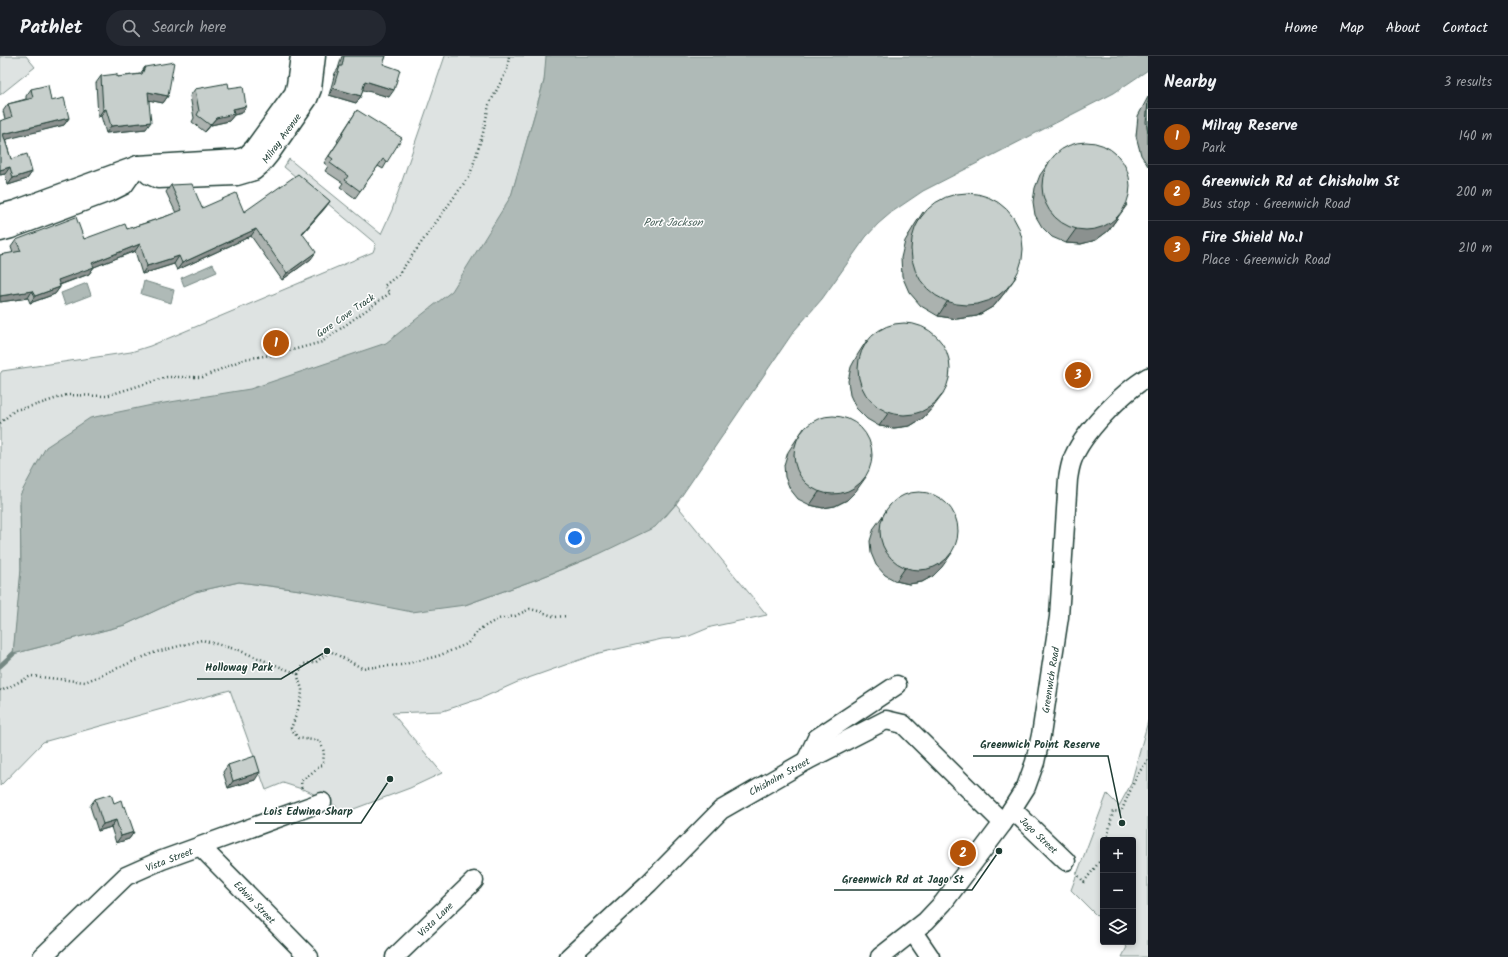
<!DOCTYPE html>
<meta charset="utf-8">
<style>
:root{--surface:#171b24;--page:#242831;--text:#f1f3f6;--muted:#9ea1a6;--line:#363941;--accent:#b45309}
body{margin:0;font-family:Kalam,sans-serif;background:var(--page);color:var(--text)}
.controls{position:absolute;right:12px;bottom:12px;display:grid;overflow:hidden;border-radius:4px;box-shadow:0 2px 6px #0003}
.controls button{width:36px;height:36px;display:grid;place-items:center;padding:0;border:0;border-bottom:1px solid var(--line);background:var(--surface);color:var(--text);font:20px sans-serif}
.you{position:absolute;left:575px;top:482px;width:14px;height:14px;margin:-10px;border:3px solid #fff;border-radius:50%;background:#1a73e8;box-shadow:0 0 0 6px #1a73e833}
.badge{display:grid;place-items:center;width:26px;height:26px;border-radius:50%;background:var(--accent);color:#fff;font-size:13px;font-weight:700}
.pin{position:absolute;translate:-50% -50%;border:2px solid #fff;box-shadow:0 1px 4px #0006}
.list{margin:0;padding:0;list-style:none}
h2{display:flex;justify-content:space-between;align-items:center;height:52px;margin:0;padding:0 16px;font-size:17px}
h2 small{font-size:13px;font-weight:400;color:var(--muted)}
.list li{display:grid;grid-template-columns:26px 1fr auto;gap:12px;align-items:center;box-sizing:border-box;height:56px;padding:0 16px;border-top:1px solid var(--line)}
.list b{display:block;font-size:15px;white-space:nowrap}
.list p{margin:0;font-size:13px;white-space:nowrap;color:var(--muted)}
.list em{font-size:13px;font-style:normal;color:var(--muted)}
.icon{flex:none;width:22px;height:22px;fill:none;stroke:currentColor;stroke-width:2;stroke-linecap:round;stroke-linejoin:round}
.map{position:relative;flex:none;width:1148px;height:901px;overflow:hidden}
header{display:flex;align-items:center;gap:24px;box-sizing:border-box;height:56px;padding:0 20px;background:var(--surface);border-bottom:1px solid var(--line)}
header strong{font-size:19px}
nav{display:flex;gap:22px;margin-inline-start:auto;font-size:14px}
.search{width:280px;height:36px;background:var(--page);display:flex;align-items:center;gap:10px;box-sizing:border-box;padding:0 14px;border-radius:22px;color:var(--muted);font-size:15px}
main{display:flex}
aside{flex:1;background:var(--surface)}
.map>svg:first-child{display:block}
.green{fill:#dee3e2;stroke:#7e908b}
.water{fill:#afbab7;stroke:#758883}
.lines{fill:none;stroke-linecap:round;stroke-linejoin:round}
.stream{stroke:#758883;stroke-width:5}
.minor-casing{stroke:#1f3d34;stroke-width:21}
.path{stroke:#1f3d34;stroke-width:2.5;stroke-dasharray:1 3;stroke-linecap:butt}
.minor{stroke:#fff;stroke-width:18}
.wall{fill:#abb2af;stroke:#1f3d34}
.shaded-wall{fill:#8b918f;stroke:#1f3d34}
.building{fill:#c7cfcc;stroke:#1f3d34}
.labels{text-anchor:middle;stroke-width:3;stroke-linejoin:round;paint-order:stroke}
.street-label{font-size:10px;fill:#1f3d34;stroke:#fff}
.water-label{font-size:11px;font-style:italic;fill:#4a625b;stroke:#fff}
.leader{fill:none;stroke:#1f3d34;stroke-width:1.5}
.callout-dot{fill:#1f3d34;stroke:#fff;stroke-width:1.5}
.callout-label{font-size:11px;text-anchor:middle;font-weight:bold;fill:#1f3d34;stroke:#fff;stroke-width:3;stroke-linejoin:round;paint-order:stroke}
</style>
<header>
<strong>Pathlet</strong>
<div class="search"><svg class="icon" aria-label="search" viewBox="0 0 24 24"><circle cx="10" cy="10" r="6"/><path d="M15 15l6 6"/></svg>Search here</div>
<nav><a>Home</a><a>Map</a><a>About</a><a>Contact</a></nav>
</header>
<main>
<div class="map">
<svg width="1148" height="901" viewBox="0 0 1148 901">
<rect width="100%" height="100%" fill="#fff"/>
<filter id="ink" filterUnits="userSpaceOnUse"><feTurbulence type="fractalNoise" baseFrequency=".025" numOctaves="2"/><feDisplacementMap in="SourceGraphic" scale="8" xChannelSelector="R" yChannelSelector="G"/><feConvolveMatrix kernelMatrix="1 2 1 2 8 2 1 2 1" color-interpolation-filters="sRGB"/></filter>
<g filter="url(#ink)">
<g class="green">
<polygon points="0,0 26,0 35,11 0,39"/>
<polygon points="445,0 551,0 493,205 364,311 20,447 21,513 19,548 18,553 13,598 125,569 195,536 239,526 300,534 465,549 540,522 590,502 666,460 676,448 767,559 711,571 687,581 662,583 599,597 520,625 482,642 443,655 392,657 442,717 410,732 343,757 336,750 308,735 283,727 266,734 230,634 43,686 0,730 0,318 2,315 131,296 150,290 373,196 376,188 284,111 289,103 381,178 392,154"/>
<polygon points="1148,665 1148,901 1122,901 1127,891 1122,886 1133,886 1133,784 1103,784 1103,866 1071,834 1107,738 1119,750 1131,728"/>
</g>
<g class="water">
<polygon points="546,0 1148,0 1148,14 1114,37 923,135 892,156 878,168 866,181 822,243 794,275 676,448 655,471 599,498 540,522 465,549 412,556 300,534 239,526 195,536 125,569 13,598 21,513 20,439 46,391 90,362 152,349 250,333 386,287 452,235 511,140 544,25"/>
<polygon points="213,208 217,216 184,230 181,222"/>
<polygon points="144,225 174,234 171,247 141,238"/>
<polygon points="87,227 91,239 65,249 61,237"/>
</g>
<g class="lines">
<polyline class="stream" points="0,610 13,598"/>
<defs>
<g id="minor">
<polyline points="138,109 149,119 158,123 237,120 254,115 261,109 270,98 308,43 312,33 316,0"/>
<polyline points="0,158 15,154 138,109 237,103 246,100 254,92 294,37 296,29 300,0"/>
<polyline points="0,176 11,173 112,135 124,129 138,109"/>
<polyline points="806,705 817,682 897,629"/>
<polyline points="1012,753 1066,805"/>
<polyline points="201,791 309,901"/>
<polyline points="913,876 930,901"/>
<polyline points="42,901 126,820 162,804 322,746"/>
<polyline points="395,901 474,825"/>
<polyline points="569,901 649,827 721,754 806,705 886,664 903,668 1003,767"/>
<path d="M880 901 926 865 943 847 1003 767 1026 731 1035 706 1041 679 1059 561 1068 423C1069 417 1070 410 1072 405 1081 378 1124 335 1148 321"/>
</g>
</defs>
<use href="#minor" class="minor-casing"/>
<g class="path">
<polyline points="0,367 15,354 36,349 67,339 106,340 167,321 203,321 244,303 278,298 322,286 390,237 384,230 398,219 470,119 483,77 489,49 507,14 509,0"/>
<polyline points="298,618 304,608 316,606 330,595 362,612 401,609 438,600 467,588 480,573 498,563 515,560 530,553 542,556 555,561 568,560"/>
<path d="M0 634 1 635 31 620 85 626 153 597 202 584 238 594 298 618C298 624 301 628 302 634 302 643 295 663 291 672L298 682 320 685 324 696 323 708 301 725 302 735"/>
<polyline points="1107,784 1113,755 1121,756 1137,719 1148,704"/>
<polyline points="1076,817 1084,826 1103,801"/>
</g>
<use href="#minor" class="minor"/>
</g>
<g class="wall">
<polygon points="342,0 386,0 383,8 389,41 363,33 361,40 356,47 329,39 335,17 338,13"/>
<polygon points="145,11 168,40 163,47 149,44 146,73 106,77 101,60 98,61 96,27 101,20 117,21 140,18"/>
<polygon points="229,32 242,57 234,59 229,65 211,69 205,76 192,66 194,62 190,40 195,33"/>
<polygon points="31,33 51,45 69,62 64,69 5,83 11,103 32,116 27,123 8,129 5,118 0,119 0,65 5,63 3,55 8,48 26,43 26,40"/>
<polygon points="1148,41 1148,110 1141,99 1136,80 1138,60"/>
<polygon points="357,54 387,106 383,113 378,110 355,142 340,131 343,127 325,115 328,110 324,107 338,86 337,85"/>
<polygon points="1050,105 1127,149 1108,175 1096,184 1081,188 1066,187 1052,181 1042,171 1035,159 1033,146 1035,132 1040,119"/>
<polygon points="171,129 202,152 244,156 330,145 325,152 302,178 311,203 282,224 251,180 177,214 174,208 142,218 135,195 94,211 89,218 60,229 60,231 55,238 30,247 28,242 0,246 0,199 13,197 11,191 16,184 84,183 127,173 167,160 176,157 166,136"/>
<polygon points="923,156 1006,235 994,250 977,260 957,263 938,260 921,250 909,236 902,220 901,202 905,185 914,170"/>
<polygon points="867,284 934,350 923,362 910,370 894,372 879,370 867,363 856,352 850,339 848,325 851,311 858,298"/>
<polygon points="804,372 856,435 847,444 835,450 823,452 810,449 798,443 790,433 785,421 784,409 788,396"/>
<polygon points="891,448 942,511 933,520 922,526 909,528 896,525 885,519 876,509 871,497 870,485 874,472"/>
<polygon points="228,709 255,724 228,732 223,716"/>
<polygon points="95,743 114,747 123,751 134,776 129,783 116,787 111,771 98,775 90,750"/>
</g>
<g class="shaded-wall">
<polygon points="365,25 394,34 389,41 360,33"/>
<polygon points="333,32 361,40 356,47 329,39"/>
<polygon points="148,36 168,40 163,47 143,43"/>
<polygon points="246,50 242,57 234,59 229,65 211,69 205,76 216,62 233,53"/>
<polygon points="106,53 101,60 98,61 103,54"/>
<polygon points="69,62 64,69 0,85 3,78"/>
<polygon points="151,66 146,73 106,77 111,70"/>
<polygon points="10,111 5,118 0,119 0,114"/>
<polygon points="32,116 27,123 8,129 13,122"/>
<polygon points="330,145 325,152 297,184 302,177"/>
<polygon points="1118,161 1108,175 1096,184 1081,188 1066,187 1076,173"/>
<polygon points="256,173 251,180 177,214 182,207"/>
<polygon points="140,188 135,195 94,211 89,218 53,231 58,224 92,207"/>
<polygon points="316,196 311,203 282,224 287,217"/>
<polygon points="179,200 174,208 142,218 147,210"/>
<polygon points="1016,221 1006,235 994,250 977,260 957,263 938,260 947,246"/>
<polygon points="60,231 55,238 30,247 35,240"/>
<polygon points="32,235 28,242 0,246 0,240"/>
<polygon points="944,337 934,350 923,362 910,370 894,372 879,370 889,356"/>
<polygon points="866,421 856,435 847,444 835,450 823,452 810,449 819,436"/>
<polygon points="952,497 942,511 933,520 922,526 909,528 896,525 905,512"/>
<polygon points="260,716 255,724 228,732 233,725"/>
<polygon points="116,764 111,771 98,775 103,768"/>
<polygon points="134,776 129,783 116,787 121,780"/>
</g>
<g class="building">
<polygon points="344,0 386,0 383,8 400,14 394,34 365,25 361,40 333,32 340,10 342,10"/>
<polygon points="174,6 168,40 148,36 151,66 111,70 106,53 103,54 101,20 117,18 117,21 142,18 145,11"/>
<polygon points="228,27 229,32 243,30 246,50 233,53 234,58 216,62 210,69 197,59 199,55 195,33"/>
<polygon points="48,29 51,45 64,42 69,62 3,78 11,103 27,98 32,116 13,122 10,111 0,114 0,65 12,61 8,48 33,42 31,33"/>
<polygon points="1148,46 1148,76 1146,66"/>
<polygon points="357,54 402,82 387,106 383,103 360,135 345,124 348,120 330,107 333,103 329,100 343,79 342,78"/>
<circle cx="1086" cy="130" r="44"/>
<polygon points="298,118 330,145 302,177 316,196 287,217 256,173 182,207 179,200 147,210 140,188 92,207 94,211 58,224 60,231 35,240 32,235 0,240 0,199 21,195 16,184 76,161 84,183 125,168 127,173 167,160 182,154 171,129 192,128 202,152 236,137 244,156"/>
<circle cx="967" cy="193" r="56"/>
<circle cx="904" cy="313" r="46"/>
<circle cx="833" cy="399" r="39"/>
<circle cx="919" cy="475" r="39"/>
<polygon points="255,700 260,716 233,725 228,709"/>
<polygon points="111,738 114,747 121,744 123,751 125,750 134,776 121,780 116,764 103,768 95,743"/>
</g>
</g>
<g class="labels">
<g class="street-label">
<text transform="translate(281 82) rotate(-54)" y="4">Milray Avenue</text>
<text transform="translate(345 259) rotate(-35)" y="4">Gore Cove Track</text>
<text transform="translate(1050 624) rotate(-81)" y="4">Greenwich Road</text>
<text transform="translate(779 720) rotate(-29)" y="4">Chisholm Street</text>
<text transform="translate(1039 779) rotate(44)" y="4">Jago Street</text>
<text transform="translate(169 803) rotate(-21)" y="4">Vista Street</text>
<text transform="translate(255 846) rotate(46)" y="4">Edwin Street</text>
<text transform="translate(435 863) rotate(-44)" y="4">Vista Lane</text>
</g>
<g class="water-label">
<text x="673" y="170">Port Jackson</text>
</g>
</g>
<path class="leader" d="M327 595L281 623H197M1122 767L1108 700H973M390 723L361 767H255M999 795L972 834H834"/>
<g class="callout-dot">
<circle cx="327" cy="595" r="4"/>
<circle cx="1122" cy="767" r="4"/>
<circle cx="390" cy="723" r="4"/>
<circle cx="999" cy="795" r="4"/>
</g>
<g class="callout-label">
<text x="239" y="615">Holloway Park</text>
<text x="1040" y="692">Greenwich Point Reserve</text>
<text x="308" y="759">Lois Edwina Sharp</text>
<text x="903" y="827">Greenwich Rd at Jago St</text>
</g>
</svg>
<div class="controls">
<button>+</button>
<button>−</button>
<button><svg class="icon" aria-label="layers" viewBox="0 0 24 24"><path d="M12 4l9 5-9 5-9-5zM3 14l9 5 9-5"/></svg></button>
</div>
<div class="you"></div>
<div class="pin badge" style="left:276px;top:287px">1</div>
<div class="pin badge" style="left:963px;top:797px">2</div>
<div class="pin badge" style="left:1078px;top:319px">3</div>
</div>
<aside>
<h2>Nearby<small>3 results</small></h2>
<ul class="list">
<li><span class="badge">1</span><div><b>Milray Reserve</b><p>Park</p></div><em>140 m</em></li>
<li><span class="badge">2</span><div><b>Greenwich Rd at Chisholm St</b><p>Bus stop · Greenwich Road</p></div><em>200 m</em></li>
<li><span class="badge">3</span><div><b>Fire Shield No.1</b><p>Place · Greenwich Road</p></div><em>210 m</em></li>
</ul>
</aside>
</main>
